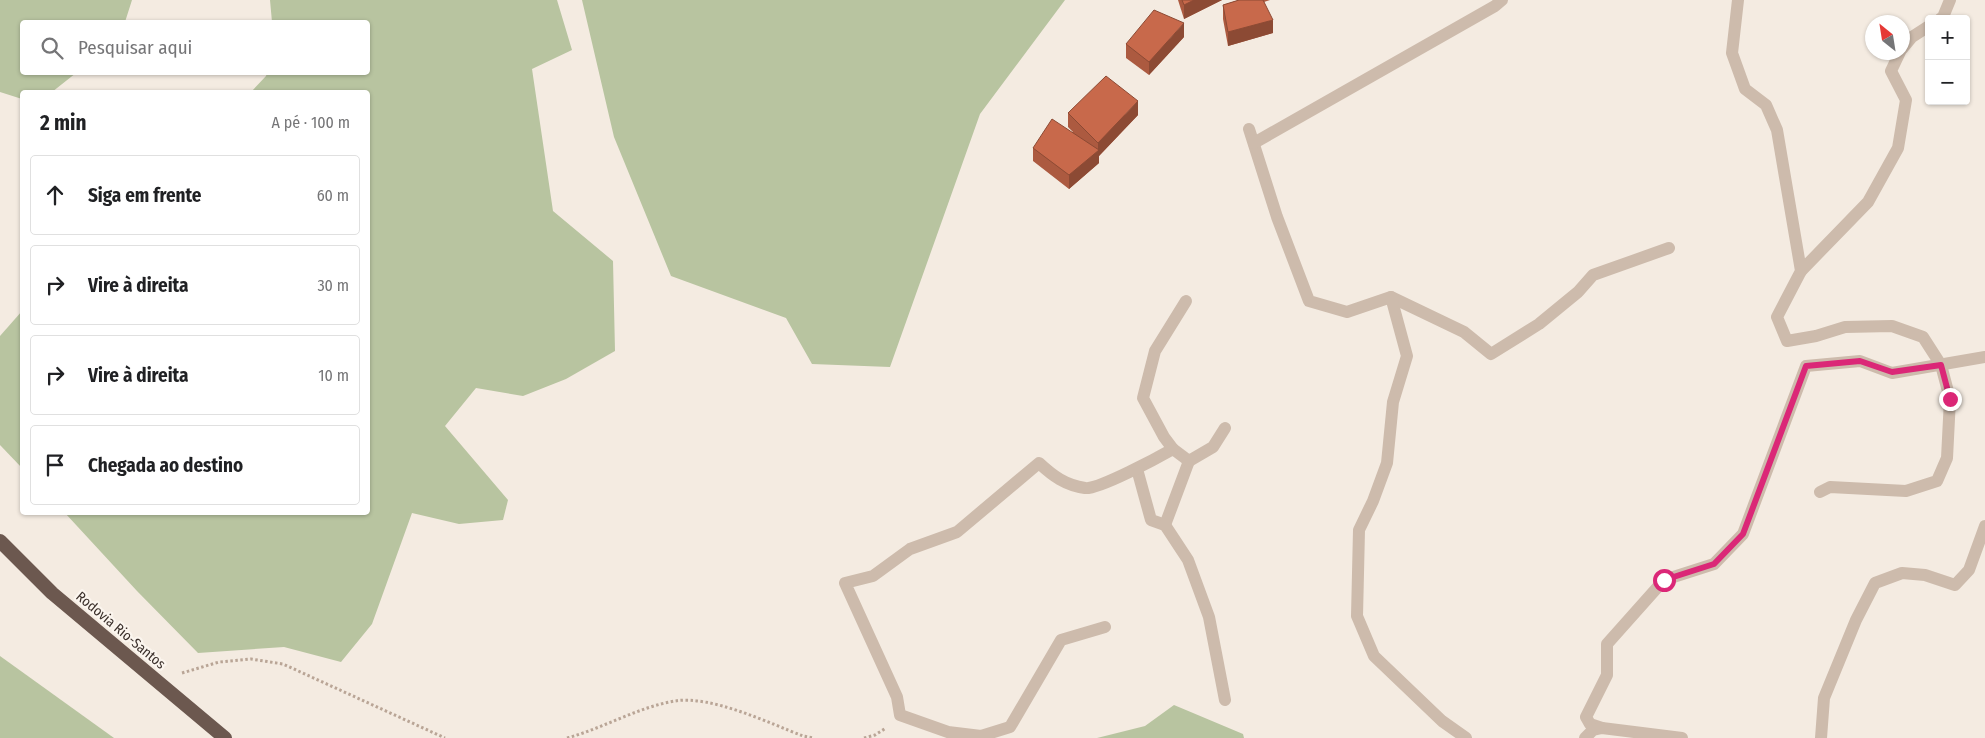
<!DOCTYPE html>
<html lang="pt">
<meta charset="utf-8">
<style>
:root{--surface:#fff;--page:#f6f6f6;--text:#202124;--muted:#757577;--line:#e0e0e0}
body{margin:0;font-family:"Fira Sans Condensed",sans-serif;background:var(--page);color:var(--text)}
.controls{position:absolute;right:15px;top:15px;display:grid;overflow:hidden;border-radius:5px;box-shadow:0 1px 4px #0004}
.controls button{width:45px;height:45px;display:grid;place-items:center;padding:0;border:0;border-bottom:1px solid var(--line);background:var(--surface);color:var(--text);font:25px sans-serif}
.compass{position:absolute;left:1865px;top:15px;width:45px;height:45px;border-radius:50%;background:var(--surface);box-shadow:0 1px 4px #0004;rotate:330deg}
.stop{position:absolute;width:15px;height:15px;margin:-11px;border:4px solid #db2777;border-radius:50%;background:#fff}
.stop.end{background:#db2777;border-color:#fff;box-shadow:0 1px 5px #0008}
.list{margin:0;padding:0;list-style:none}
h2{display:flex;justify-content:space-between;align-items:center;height:65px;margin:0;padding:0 20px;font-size:21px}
h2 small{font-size:16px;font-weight:400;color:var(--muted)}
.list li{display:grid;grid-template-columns:32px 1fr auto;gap:15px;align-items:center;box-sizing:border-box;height:80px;margin:0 10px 10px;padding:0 10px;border:1px solid var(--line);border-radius:5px}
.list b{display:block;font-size:19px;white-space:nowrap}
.list em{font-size:16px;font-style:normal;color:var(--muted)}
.icon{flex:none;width:28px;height:28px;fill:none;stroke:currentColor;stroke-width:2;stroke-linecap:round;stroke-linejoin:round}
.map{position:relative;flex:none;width:1985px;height:738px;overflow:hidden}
.search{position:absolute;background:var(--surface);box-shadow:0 1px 4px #0004;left:20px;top:20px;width:350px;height:55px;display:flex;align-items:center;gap:12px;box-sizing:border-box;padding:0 18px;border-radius:5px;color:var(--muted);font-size:19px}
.panel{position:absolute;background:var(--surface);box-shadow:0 1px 4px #0004;left:20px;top:90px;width:350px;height:425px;border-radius:5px}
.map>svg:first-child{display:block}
.green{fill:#b8c4a0}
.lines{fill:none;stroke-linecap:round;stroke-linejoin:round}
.path{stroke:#b9a596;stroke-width:3;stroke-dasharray:2.5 2.5;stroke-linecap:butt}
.pedestrian{stroke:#cdbbac;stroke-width:12}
.minor{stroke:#cdbbac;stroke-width:12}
.trunk{stroke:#6c584f;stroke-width:14}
.wall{fill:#ac5a40}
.shaded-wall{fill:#8c4a34}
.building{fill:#c8694b;stroke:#8c4a34}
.route{stroke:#db2777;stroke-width:6}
.labels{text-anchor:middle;stroke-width:4.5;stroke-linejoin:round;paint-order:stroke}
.street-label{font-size:14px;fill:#3b302b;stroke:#fbf5ee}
</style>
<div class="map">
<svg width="1985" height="738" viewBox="0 0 1985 738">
<rect width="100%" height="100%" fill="#f4ebe1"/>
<g class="green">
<polygon points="0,0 132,0 125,22 22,22 22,72 76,73 52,92 22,92 22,99 0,92"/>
<polygon points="270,0 557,0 572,50 532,69 553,211 613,261 615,351 566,379 523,396 476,388 445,426 508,500 503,520 459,524 412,513 372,624 341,662 284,647 198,653 137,591 65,513 368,512 368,92 251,92 266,76 267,73 368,72 368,22 272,22"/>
<polygon points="582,0 1065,0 980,114 890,367 812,364 786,318 671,276 614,137"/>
<polygon points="22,311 22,468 0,445 0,336"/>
<polygon points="0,656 114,738 0,738"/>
<polygon points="1174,705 1243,734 1244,738 1097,738 1145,726"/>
</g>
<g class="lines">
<g class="path">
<polyline points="182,673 219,662 251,659 283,664 445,738"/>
<path d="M567 738C604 728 638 707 675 701 711 695 769 723 803 736L813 738"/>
<polyline points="864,738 875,735 886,728"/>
</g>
<g class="pedestrian">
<polyline points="1738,0 1732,53 1745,89 1766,105 1777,130 1801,271 1777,317 1787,341 1816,336 1845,327 1892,326 1923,337 1941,365 1950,399 1947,458 1937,481 1906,491 1830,487 1820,492"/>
<polyline points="1940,19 1943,17 1950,0"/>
<polyline points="1902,49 1912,37 1929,26"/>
<polyline points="1249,129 1277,217 1309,301 1347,312 1391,297 1464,332 1491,354 1539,324 1578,292 1593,275 1669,248"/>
<polyline points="1254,143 1495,6 1502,0"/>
<polyline points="1801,271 1868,202 1898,148 1906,100 1891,71 1900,52"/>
<polyline points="1391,297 1407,356 1393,402 1387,463 1373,501 1359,530 1357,616 1374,656 1442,721 1466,738"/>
<polyline points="1173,449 1164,437 1143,398 1155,351 1186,301"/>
<polyline points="1137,469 1151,520 1165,525 1188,560 1209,617 1225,700"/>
<polyline points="1165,525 1189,461"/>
<path d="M1105 627 1061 640 1010 727 981 736 948 732 900 715 897 697 845 583 873 576 910 549 957 532 1039 463C1053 476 1065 485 1085 488 1098 490 1159 457 1173 449L1189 461 1213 447 1225 428"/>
<polyline points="1602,728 1590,724 1586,717 1607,675 1607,644 1664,580 1714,564 1743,534 1806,366 1860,361 1892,373 1985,357"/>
<polyline points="1821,738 1824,698 1856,620 1875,583 1902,573 1925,575 1955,585 1969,570 1985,526"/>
</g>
<polyline class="minor" points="1585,738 1593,730 1602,728 1682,738"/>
<polyline class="trunk" points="0,541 52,593 225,738"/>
</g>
<g class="wall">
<polygon points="1178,0 1222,0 1184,19"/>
<polygon points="1239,0 1270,0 1264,2 1273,33 1228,46 1223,19 1223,5"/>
<polygon points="1184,37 1149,75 1126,58 1126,44"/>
<polygon points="1068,113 1138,115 1099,156 1099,163 1069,189 1033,161 1033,148 1073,132 1068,127"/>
</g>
<g class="shaded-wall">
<polygon points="1194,0 1222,0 1184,19 1184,5"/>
<polygon points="1273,20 1273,33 1228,46 1228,32"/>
<polygon points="1184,23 1184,37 1149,75 1149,62"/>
<polygon points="1138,101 1138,115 1099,156 1099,163 1069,189 1069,175 1098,151 1098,143"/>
</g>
<g class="building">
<polygon points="1182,0 1194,0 1184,5"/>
<polygon points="1239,0 1263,0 1273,20 1228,32 1223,5"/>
<polygon points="1154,10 1184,23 1149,62 1126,44"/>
<polygon points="1106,76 1138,101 1098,143 1068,113"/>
<polygon points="1052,119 1099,150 1069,175 1033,148"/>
</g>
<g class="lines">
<polyline class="route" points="1664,580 1714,564 1743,534 1806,366 1860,361 1892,372 1941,365 1950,399"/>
</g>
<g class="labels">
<g class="street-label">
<text transform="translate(121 630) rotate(40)" y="5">Rodovia Rio-Santos</text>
</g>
</g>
</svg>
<div class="controls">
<button>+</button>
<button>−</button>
</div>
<svg class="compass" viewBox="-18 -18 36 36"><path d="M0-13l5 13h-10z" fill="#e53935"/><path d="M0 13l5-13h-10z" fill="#757577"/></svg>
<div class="stop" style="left:1664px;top:580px"></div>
<div class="stop end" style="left:1950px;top:399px"></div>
<div class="search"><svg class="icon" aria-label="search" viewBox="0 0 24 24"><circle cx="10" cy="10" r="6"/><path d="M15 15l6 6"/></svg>Pesquisar aqui</div>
<section class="panel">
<h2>2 min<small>A pé · 100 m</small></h2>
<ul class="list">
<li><svg class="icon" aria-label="ahead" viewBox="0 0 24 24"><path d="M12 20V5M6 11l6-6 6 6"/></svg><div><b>Siga em frente</b></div><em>60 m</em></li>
<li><svg class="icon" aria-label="right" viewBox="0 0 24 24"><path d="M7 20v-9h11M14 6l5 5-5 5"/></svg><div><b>Vire à direita</b></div><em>30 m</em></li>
<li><svg class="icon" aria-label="right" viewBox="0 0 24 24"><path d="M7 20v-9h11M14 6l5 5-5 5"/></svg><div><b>Vire à direita</b></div><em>10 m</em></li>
<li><svg class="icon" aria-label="arrive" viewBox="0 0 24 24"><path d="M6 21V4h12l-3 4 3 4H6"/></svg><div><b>Chegada ao destino</b></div></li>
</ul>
</section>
</div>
